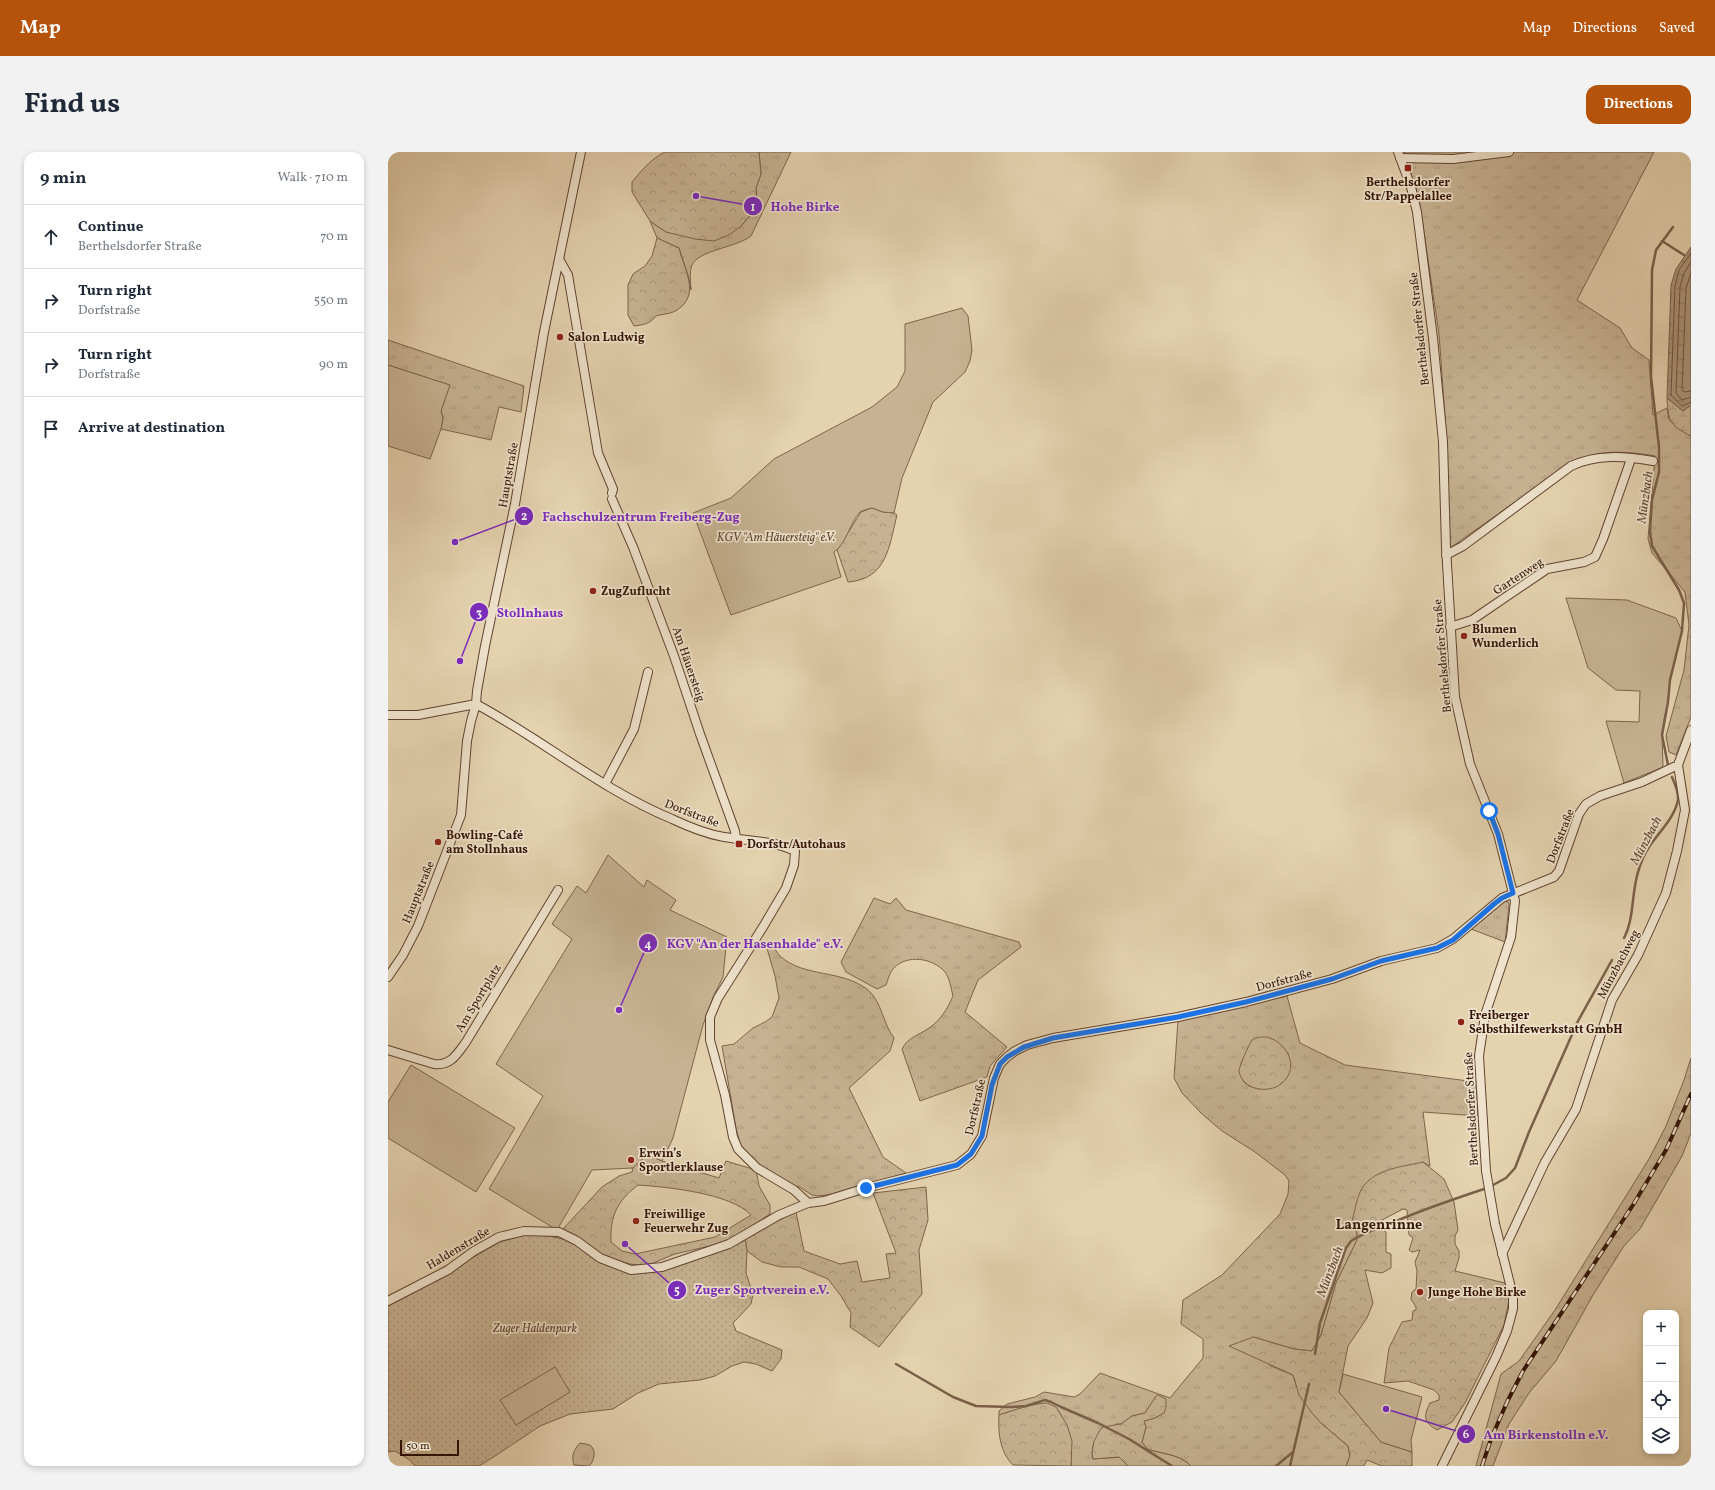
<!DOCTYPE html>
<meta charset="utf-8">
<style>
:root{--surface:#fff;--page:#f2f2f3;--text:#1f2937;--muted:#747a83;--line:#e0e1e3;--accent:#b45309}
body{margin:0;font-family:Vollkorn,serif;background:var(--page);color:var(--text)}
.controls{position:absolute;right:12px;bottom:12px;display:grid;overflow:hidden;border-radius:8px;box-shadow:0 2px 6px #0003}
.controls button{width:36px;height:36px;display:grid;place-items:center;padding:0;border:0;border-bottom:1px solid var(--line);background:var(--surface);color:var(--text);font:20px sans-serif}
.scale{position:absolute;left:12px;bottom:10px;width:59px;box-sizing:border-box;padding-left:4px;border:2px solid #351506;border-top:0;font-size:11px;line-height:14px;white-space:nowrap;color:#351506;-webkit-text-stroke:3px #eee2cc;paint-order:stroke}
.stop{position:absolute;width:12px;height:12px;margin:-9px;border:3px solid #1a73e8;border-radius:50%;background:#fff}
.stop.end{background:#1a73e8;border-color:#fff;box-shadow:0 1px 4px #0008}
.list{margin:0;padding:0;list-style:none}
h2{display:flex;justify-content:space-between;align-items:center;height:52px;margin:0;padding:0 16px;font-size:17px}
h2 small{font-size:13px;font-weight:400;color:var(--muted)}
.list li{display:grid;grid-template-columns:26px 1fr auto;gap:12px;align-items:center;box-sizing:border-box;height:64px;padding:0 16px;border-top:1px solid var(--line)}
.list b{display:block;font-size:15px;white-space:nowrap}
.list p{margin:0;font-size:13px;white-space:nowrap;color:var(--muted)}
.list em{font-size:13px;font-style:normal;color:var(--muted)}
.icon{flex:none;width:22px;height:22px;fill:none;stroke:currentColor;stroke-width:2;stroke-linecap:round;stroke-linejoin:round}
.map{position:relative;flex:none;width:1303px;height:1314px;overflow:hidden;border-radius:12px}
header{display:flex;align-items:center;gap:24px;box-sizing:border-box;height:56px;padding:0 20px;background:var(--accent);color:#fff}
header strong{font-size:19px}
nav{display:flex;gap:22px;margin-inline-start:auto;font-size:14px}
.intro{display:flex;align-items:center;justify-content:space-between;box-sizing:border-box;height:96px;padding:0 24px}
h1{margin:0;font-size:28px}
.button{padding:10px 18px;border-radius:12px;background:var(--accent);color:#fff;font-size:14px;font-weight:700}
main{display:flex;gap:24px;padding:0 24px}
aside{flex:1;background:var(--surface);border-radius:12px;box-shadow:0 2px 6px #0003}
.map>svg:first-child{display:block}
.grass{fill:url(#grass-tufts);stroke:#7e644c;fill-rule:evenodd}
.forest{fill:url(#forest-crowns);stroke:#7e644c;fill-rule:evenodd}
.wetland{fill:url(#wetland-marsh);stroke:#7e644c}
.park{fill:url(#park-dots);stroke:#7e644c}
.garden{fill:#c7b393;stroke:#7e644c}
.water{fill:url(#water-ripples);stroke:#7b6049}
.lines{fill:none;stroke-linecap:round;stroke-linejoin:round}
.shore{stroke:#6f543e;stroke-width:1}
.stream{stroke:#7b6049;stroke-width:2.5}
.minor-casing{stroke:#614430;stroke-width:10}
.minor{stroke:#eee2cc;stroke-width:8}
.rail-casing{stroke:#351506;stroke-width:4}
.rail{stroke:#eee2cc;stroke-width:2.5;stroke-dasharray:8;stroke-linecap:butt}
.route{stroke:#1a73e8;stroke-width:5}
.poi-dot{fill:#8f2418;stroke:#eee2cc;stroke-width:1.5}
.labels{text-anchor:middle;stroke-width:3.5;stroke-linejoin:round;paint-order:stroke}
.poi-label{font-size:12px;font-weight:bold;fill:#351506;stroke:#eee2cc;text-anchor:start}
.street-label{font-size:12px;fill:#351506;stroke:#eee2cc}
.park-label{font-size:12px;font-style:italic;fill:#614430;stroke:#eee2cc}
.water-label{font-size:13px;font-style:italic;fill:#634733;stroke:#eee2cc}
.quarter-label{font-size:14px;font-weight:bold;fill:#351506;stroke:#eee2cc}
.leader{fill:none;stroke:#7b2cbf;stroke-width:1.5}
.callout-dot{fill:#7b2cbf;stroke:#eee2cc;stroke-width:1.5}
.mark-label{font-size:12px;text-anchor:middle;font-weight:bold;fill:#fff}
.callout-label{font-size:13px;text-anchor:middle;font-weight:bold;fill:#7b2cbf;stroke:#eee2cc;stroke-width:3.5;stroke-linejoin:round;paint-order:stroke}
</style>
<header>
<strong>Map</strong>
<nav><a>Map</a><a>Directions</a><a>Saved</a></nav>
</header>
<div class="intro"><h1>Find us</h1><a class="button">Directions</a></div>
<main>
<aside>
<h2>9 min<small>Walk · 710 m</small></h2>
<ul class="list">
<li><svg class="icon" aria-label="ahead" viewBox="0 0 24 24"><path d="M12 20V5M6 11l6-6 6 6"/></svg><div><b>Continue</b><p>Berthelsdorfer Straße</p></div><em>70 m</em></li>
<li><svg class="icon" aria-label="right" viewBox="0 0 24 24"><path d="M7 20v-9h11M14 6l5 5-5 5"/></svg><div><b>Turn right</b><p>Dorfstraße</p></div><em>550 m</em></li>
<li><svg class="icon" aria-label="right" viewBox="0 0 24 24"><path d="M7 20v-9h11M14 6l5 5-5 5"/></svg><div><b>Turn right</b><p>Dorfstraße</p></div><em>90 m</em></li>
<li><svg class="icon" aria-label="arrive" viewBox="0 0 24 24"><path d="M6 21V4h12l-3 4 3 4H6"/></svg><div><b>Arrive at destination</b></div></li>
</ul>
</aside>
<div class="map">
<svg width="1303" height="1314" viewBox="0 0 1303 1314">
<defs>
<pattern id="grass-tufts" width="24" height="20" patternUnits="userSpaceOnUse"><rect width="24" height="20" fill="#c7b393"/><path d="M3 7l-1-3M5 7V3M7 7l1-3M15 17l-1-3M17 17v-4M19 17l1-3" fill="none" stroke="#ac997d"/></pattern>
<pattern id="forest-crowns" width="20" height="18" patternUnits="userSpaceOnUse"><rect width="20" height="18" fill="#c7b393"/><path d="M2 6a3 3 0 1 1 6 0M12 15a3 3 0 1 1 6 0" fill="none" stroke="#ac997d"/></pattern>
<pattern id="wetland-marsh" width="20" height="14" patternUnits="userSpaceOnUse"><rect width="20" height="14" fill="#c7b393"/><path d="M1 5h8M5 5V1M11 12h8M15 12V8" fill="none" stroke="#ac997d"/></pattern>
<pattern id="park-dots" width="8" height="8" patternUnits="userSpaceOnUse"><rect width="8" height="8" fill="#c7b393"/><path d="M2 2h.1M6 6h.1" fill="none" stroke="#ac997d" stroke-width="1.8" stroke-linecap="round"/></pattern>
<pattern id="water-ripples" width="26" height="14" patternUnits="userSpaceOnUse"><rect width="26" height="14" fill="#a99276"/><path d="M2 4q2-2 4 0t4 0M15 11q2-2 4 0t4 0" fill="none" stroke="#8a765f"/></pattern>
</defs>
<rect width="100%" height="100%" fill="#e5d3b0"/>
<filter id="stains"><feTurbulence type="fractalNoise" baseFrequency=".005" numOctaves="4"/><feColorMatrix values="0 0 0 0 .2 0 0 0 0 .09 0 0 0 0 .02 0 0 0 .5 -.17"/></filter>
<radialGradient id="worn" r=".72"><stop offset=".6" stop-color="#630" stop-opacity="0"/><stop offset="1" stop-color="#630" stop-opacity=".3"/></radialGradient>
<g class="grass">
<path d="M371 0H403L363 84C347 96 311 98 304 113 301 119 303 132 303 138L300 123 291 96 269 86 262 69 278 80 353 74 365 60 369 49 368 36 373 22Z"/>
<path d="M1016 0H1266L1189 148 1232 176 1244 196 1261 208 1265 263 1279 256 1281 268 1303 284V565L1288 603 1281 600 1278 584 1296 518 1301 473 1297 440 1264 401 1260 387 1267 304C1238 299 1209 297 1182 311L1062 396 1058 278 1051 182 1031 47Z"/>
<polygon points="0,188 136,234 133,260 111,255 103,288 53,277 55,266 53,259 61,233 0,213"/>
<path d="M486 746 502 752 508 746 518 758 631 790 633 795 590 828 577 860 619 895 602 914 599 925 532 949 514 897C520 885 530 884 541 876 552 869 560 856 565 844 563 836 562 827 557 820 545 806 519 802 506 816 502 819 500 828 498 833L489 837 458 820 453 810Z"/>
<polygon points="1115,749 1118,749 1121,751 1121,754 1117,790 1083,777"/>
<path d="M378 793 385 794C387 797 389 801 392 804 416 826 454 817 480 838 494 850 495 872 506 886L502 899 461 936 495 1005 518 1021 444 1042 431 1044 424 1043 410 1034 407 1036 372 1013 353 995 348 976 334 894 346 892 365 876 377 870 384 865 391 846 387 824Z"/>
<path d="M899 844 912 891 957 913 1088 930 1090 964 1035 960 1042 1014 1035 1010 964 1071 969 1081V1088L948 1131 933 1183 924 1199 906 1197 865 1185 883 1214 905 1223 908 1233 933 1271 960 1294 962 1304 958 1314H803C792 1302 773 1302 759 1297L754 1290 758 1275 756 1269 767 1266 762 1254 757 1261 744 1264 733 1272H728L706 1289 704 1301 705 1307 731 1305 740 1314H683C684 1298 679 1254 659 1252 652 1251 620 1260 611 1263V1259L619 1252 647 1245 656 1240 686 1245 692 1242 712 1221 782 1246 815 1206V1187L793 1172 795 1148 834 1123 892 1062 900 1042 901 1029 897 1023 867 1000 834 979 814 962 794 941 786 926 790 868ZM864 889 900 901 902 913 899 925 893 931 878 936 870 937 861 934 855 929 853 911Z"/>
<polygon points="1303,906 1303,981 1294,1004 1252,1077 1236,1094 1205,1143 1168,1209 1141,1241 1121,1272 1105,1314 1088,1314 1113,1222 1131,1209 1167,1158 1261,1007 1278,974 1296,928"/>
<path d="M192 1291C195 1292 199 1292 202 1293 209 1298 206 1310 201 1314L186 1313C183 1303 186 1298 192 1291Z"/>
</g>
<g class="forest">
<path d="M277 0H371L373 22 368 36 369 49 365 60 353 74 341 83 326 89 307 87 278 80 262 69 244 40V30C253 19 264 6 277 0Z"/>
<path d="M269 86 291 96C296 117 313 143 289 158 284 162 274 162 268 164 262 172 255 173 246 174L240 163V133L245 122 257 114 264 104Z"/>
<path d="M484 356 495 360 506 361 509 363C501 395 499 427 460 430L449 398 473 360Z"/>
<path d="M879 885C899 890 913 916 893 932 880 942 854 938 851 919 851 915 861 892 864 888 868 885 875 885 879 885Z"/>
<path d="M259 1002 274 1009 331 1026 338 1009 368 1018 371 1034 382 1053V1062L339 1090 287 1102 258 1114 242 1112 214 1104 174 1078 214 1035 231 1024 244 1020 245 1016ZM250 1033C279 1035 342 1041 363 1063L327 1085 247 1102 234 1099 223 1090C222 1064 229 1049 250 1033Z"/>
<path d="M1035 1010 1056 1027 1066 1050 1070 1078 1067 1084V1092L1071 1099V1106L1067 1119 1117 1131 1121 1148 1116 1173 1077 1251 1064 1270 1049 1278C1036 1270 1035 1265 1042 1251L1051 1248V1243L1046 1238 1020 1229 996 1231 1001 1196 1014 1170 1024 1168 1025 1159 1028 1158V1155L1023 1147 1024 1140 1028 1137 1029 1119 1027 1110 1032 1098 1024 1100 1021 1098 1025 1086 1021 1083 1019 1058 1015 1057 992 1069 998 1081V1100L1003 1102V1116L994 1121 977 1118 985 1151 979 1166 960 1194 951 1240 993 1290 1024 1300V1314H994L979 1308 976 1314H958L962 1304 960 1294 933 1271 924 1261 911 1243 905 1223 841 1194 865 1185 906 1197 924 1199 933 1183 948 1131 969 1088V1081L964 1071C966 1061 968 1050 972 1040 983 1017 1013 1015 1035 1010Z"/>
<polygon points="538,1035 540,1068 531,1098 534,1142 491,1195 462,1175 463,1161 453,1144 440,1127 411,1115 393,1115 374,1110 359,1099 357,1085 408,1060 416,1099 452,1112 469,1109 474,1130 502,1126 498,1102 508,1101 485,1041"/>
<path d="M770 1243 778 1247V1255L776 1261 767 1266 756 1269 758 1275 754 1290 759 1297C773 1302 792 1302 803 1314H740L731 1305 705 1307 704 1301 706 1289 712 1278 715 1275 733 1272 744 1264 757 1261 768 1244Z"/>
<path d="M659 1251 668 1255 679 1273 684 1289 683 1314 625 1313C612 1300 610 1282 611 1263 627 1258 642 1252 659 1251Z"/>
</g>
<path class="wetland" d="M1279 246 1295 259 1303 253V284C1282 274 1280 268 1279 246Z"/>
<polygon class="park" points="137,1083 161,1084 188,1090 243,1120 275,1117 357,1085 359,1099 358,1121 365,1142 363,1152 345,1171 348,1179 394,1198 393,1207 384,1219 368,1212 356,1210 344,1214 327,1224 312,1228 271,1232 250,1241 225,1257 182,1262 152,1274 107,1304 91,1314 27,1314 22,1308 7,1299 0,1300 0,1151 61,1119 112,1090"/>
<g class="garden">
<path d="M574 156 580 164 584 198 582 209 577 220 545 250 514 326 506 361 495 360 484 356C480 357 475 358 472 360 462 370 458 393 446 400L453 425 343 463 305 361 343 346 386 307 484 255 509 235 517 219V172Z"/>
<polygon points="0,213 62,233 53,259 55,266 53,277 42,307 0,294"/>
<polygon points="1178,446 1239,448 1288,466 1294,479 1282,528 1280,550 1276,568 1274,583 1275,614 1273,616 1236,631 1218,569 1251,570 1252,539 1228,538 1200,516"/>
<polygon points="220,703 256,735 259,728 288,748 282,758 339,785 335,825 326,843 315,873 285,986 274,1009 259,1003 245,1016 204,1018 169,1078 101,1037 155,944 108,912 184,787 164,772 189,734 198,741"/>
<polygon points="23,913 127,976 88,1040 0,986 0,950"/>
<polygon points="167,1215 182,1240 128,1273 112,1248"/>
<polygon points="955,1222 1034,1245 1023,1288 1024,1300 993,1290 951,1240"/>
</g>
<polygon class="water" points="1303,95 1303,253 1295,259 1279,246 1283,133 1288,117"/>
<g class="lines">
<g class="shore">
<polyline points="1303,101 1291,118 1287,134 1283,243 1294,254 1303,250"/>
<polyline points="1303,110 1296,121 1292,135 1288,241 1294,248 1303,245"/>
<polyline points="1303,121 1298,136 1294,238 1296,240 1303,239"/>
</g>
<g class="stream">
<polyline points="1274,89 1296,103"/>
<polyline points="1280,613 1274,583 1280,550 1282,528 1294,479 1296,451 1291,438 1264,394 1262,379 1264,348 1271,320 1271,295 1263,225 1264,118 1268,98 1285,75"/>
<path d="M1236 786C1247 765 1243 739 1251 717 1253 710 1257 701 1261 695 1271 680 1286 667 1290 648 1291 640 1287 632 1284 625"/>
<polyline points="1105,1033 1118,1026 1127,1016 1141,980 1190,869 1224,808"/>
<path d="M927 1202 932 1171 953 1110 958 1096 963 1089C977 1080 992 1076 1006 1070 1036 1057 1066 1047 1096 1037"/>
<polyline points="508,1212 565,1245 588,1254 624,1255 638,1254 657,1248 663,1250 673,1255 710,1271 741,1287 784,1314"/>
<polyline points="888,1314 905,1300"/>
<polyline points="902,1314 921,1232"/>
</g>
<defs>
<g id="minor">
<polyline points="1010,0 1023,35 1029,60 1045,186 1055,290 1058,395 1067,545 1082,612 1110,682 1127,749 1123,785 1097,863 1091,904 1098,1019 1107,1072 1125,1144 1125,1157 1119,1179 1108,1205 1054,1314"/>
<polyline points="1012,6 1065,7 1121,0"/>
<polyline points="171,107 180,123 210,301 225,337 224,341"/>
<polyline points="224,347 245,395 286,504 312,582 347,679 348,687"/>
<path d="M1058 403 1075 394 1183 314C1209 302 1236 304 1265 309"/>
<polyline points="1062,475 1084,468 1159,417 1196,410 1207,405 1215,387 1243,307"/>
<path d="M88 552C155 588 214 638 284 667 301 675 318 682 336 685 360 689 384 688 407 699L406 713 398 736 375 775 330 846 322 865V888L337 943 345 985 350 997 369 1016 406 1038 420 1051"/>
<polyline points="0,563 30,563 88,552"/>
<polyline points="217,632 246,577 260,520"/>
<polyline points="0,825 15,803 30,774 73,663 79,589 83,569 88,552 89,539 97,494 127,352 156,180 193,0"/>
<path d="M0 898 46 912C63 914 69 902 78 890L170 738"/>
<polyline points="1114,1102 1157,1010 1188,957 1224,848 1250,803 1278,741 1289,699 1297,658 1290,613"/>
<polyline points="0,1149 60,1118 86,1099 111,1085 136,1079 171,1080 189,1089 212,1106 243,1118 274,1115 341,1092 391,1063 420,1051 436,1049 478,1036 569,1013 583,1002 594,984 606,926 612,912 619,905 627,899 639,893 665,886 790,865 858,850 944,827 993,809 1049,796 1065,787 1114,746 1166,725 1171,719 1191,662 1198,652 1212,644 1254,630 1290,613 1303,578"/>
</g>
</defs>
<use href="#minor" class="minor-casing"/>
<use href="#minor" class="minor"/>
<defs>
<polyline id="rail" points="1094,1314 1103,1287 1119,1250 1135,1219 1245,1053 1278,998 1303,942"/>
</defs>
<use href="#rail" class="rail-casing"/>
<use href="#rail" class="rail"/>
</g>
<g class="lines">
<polyline class="route" points="478,1036 569,1013 583,1002 594,984 604,933 612,912 619,905 636,895 665,886 790,865 858,850 944,827 993,809 1049,796 1065,788 1106,752 1114,746 1125,741 1110,682 1101,659"/>
</g>
<g class="poi-dot">
<rect x="1016" y="12" width="8" height="8" rx="2"/>
<circle cx="172" cy="185" r="4"/>
<circle cx="205" cy="439" r="4"/>
<circle cx="1076" cy="484" r="4"/>
<circle cx="50" cy="690" r="4"/>
<rect x="347" y="688" width="8" height="8" rx="2"/>
<circle cx="1073" cy="870" r="4"/>
<circle cx="243" cy="1008" r="4"/>
<circle cx="248" cy="1069" r="4"/>
<circle cx="1032" cy="1140" r="4"/>
</g>
<g class="labels">
<g class="poi-label">
<text x="1020" y="34" text-anchor="middle">Berthelsdorfer<tspan x="1020" dy="14">Str/Pappelallee</tspan></text>
<text x="180" y="189">Salon Ludwig</text>
<text x="213" y="443">ZugZuflucht</text>
<text x="1084" y="481">Blumen<tspan x="1084" dy="14">Wunderlich</tspan></text>
<text x="58" y="687">Bowling-Café<tspan x="58" dy="14">am Stollnhaus</tspan></text>
<text x="359" y="696">Dorfstr/Autohaus</text>
<text x="1081" y="867">Freiberger<tspan x="1081" dy="14">Selbsthilfewerkstatt GmbH</tspan></text>
<text x="251" y="1005">Erwin’s<tspan x="251" dy="14">Sportlerklause</tspan></text>
<text x="256" y="1066">Freiwillige<tspan x="256" dy="14">Feuerwehr Zug</tspan></text>
<text x="1040" y="1144">Junge Hohe Birke</text>
</g>
<g class="street-label">
<text transform="translate(1031 177) rotate(-96)" y="4">Berthelsdorfer Straße</text>
<text transform="translate(120 323) rotate(-80)" y="4">Hauptstraße</text>
<text transform="translate(1130 424) rotate(-33)" y="4">Gartenweg</text>
<text transform="translate(1054 504) rotate(-95)" y="4">Berthelsdorfer Straße</text>
<text transform="translate(301 512) rotate(71)" y="4">Am Häuersteig</text>
<text transform="translate(304 661) rotate(21)" y="4">Dorfstraße</text>
<text transform="translate(1172 684) rotate(-69)" y="4">Dorfstraße</text>
<text transform="translate(30 740) rotate(-68)" y="4">Hauptstraße</text>
<text transform="translate(1230 812) rotate(-62)" y="4">Münzbachweg</text>
<text transform="translate(896 828) rotate(-15)" y="4">Dorfstraße</text>
<text transform="translate(90 846) rotate(-59)" y="4">Am Sportplatz</text>
<text transform="translate(587 955) rotate(-77)" y="4">Dorfstraße</text>
<text transform="translate(1083 957) rotate(-93)" y="4">Berthelsdorfer Straße</text>
<text transform="translate(70 1096) rotate(-31)" y="4">Haldenstraße</text>
</g>
<g class="park-label">
<text x="388" y="389">KGV "Am Häuersteig" e.V.</text>
<text x="147" y="1180">Zuger Haldenpark</text>
</g>
<g class="water-label">
<text transform="translate(1256 345) rotate(-82)" y="5">Münzbach</text>
<text transform="translate(1257 688) rotate(-62)" y="5">Münzbach</text>
<text transform="translate(941 1119) rotate(-69)" y="5">Münzbach</text>
</g>
<g class="quarter-label">
<text x="991" y="1077">Langenrinne</text>
</g>
</g>
<path class="leader" d="M308 44L365 54M67 390L136 364M72 509L91 460M231 858L260 791M237 1092L289 1138M998 1257L1078 1282"/>
<g class="callout-dot">
<circle cx="308" cy="44" r="4"/>
<circle cx="67" cy="390" r="4"/>
<circle cx="72" cy="509" r="4"/>
<circle cx="231" cy="858" r="4"/>
<circle cx="237" cy="1092" r="4"/>
<circle cx="998" cy="1257" r="4"/>
<circle cx="365" cy="54" r="10"/>
<circle cx="136" cy="364" r="10"/>
<circle cx="91" cy="460" r="10"/>
<circle cx="260" cy="791" r="10"/>
<circle cx="289" cy="1138" r="10"/>
<circle cx="1078" cy="1282" r="10"/>
</g>
<g class="mark-label">
<text x="365" y="59">1</text>
<text x="136" y="368">2</text>
<text x="91" y="465">3</text>
<text x="260" y="796">4</text>
<text x="289" y="1142">5</text>
<text x="1078" y="1286">6</text>
</g>
<g class="callout-label">
<text x="417" y="59">Hohe Birke</text>
<text x="253" y="369">Fachschulzentrum Freiberg-Zug</text>
<text x="142" y="465">Stollnhaus</text>
<text x="367" y="796">KGV "An der Hasenhalde" e.V.</text>
<text x="374" y="1142">Zuger Sportverein e.V.</text>
<text x="1158" y="1287">Am Birkenstolln e.V.</text>
</g>
<rect width="100%" height="100%" filter="url(#stains)"/>
<rect width="100%" height="100%" fill="url(#worn)"/>
</svg>
<div class="controls">
<button>+</button>
<button>−</button>
<button><svg class="icon" aria-label="locate" viewBox="0 0 24 24"><circle cx="12" cy="12" r="6"/><path d="M12 2v4M12 18v4M2 12h4M18 12h4"/></svg></button>
<button><svg class="icon" aria-label="layers" viewBox="0 0 24 24"><path d="M12 4l9 5-9 5-9-5zM3 14l9 5 9-5"/></svg></button>
</div>
<div class="scale">50 m</div>
<div class="stop" style="left:1101px;top:659px"></div>
<div class="stop end" style="left:478px;top:1036px"></div>
</div>
</main>
